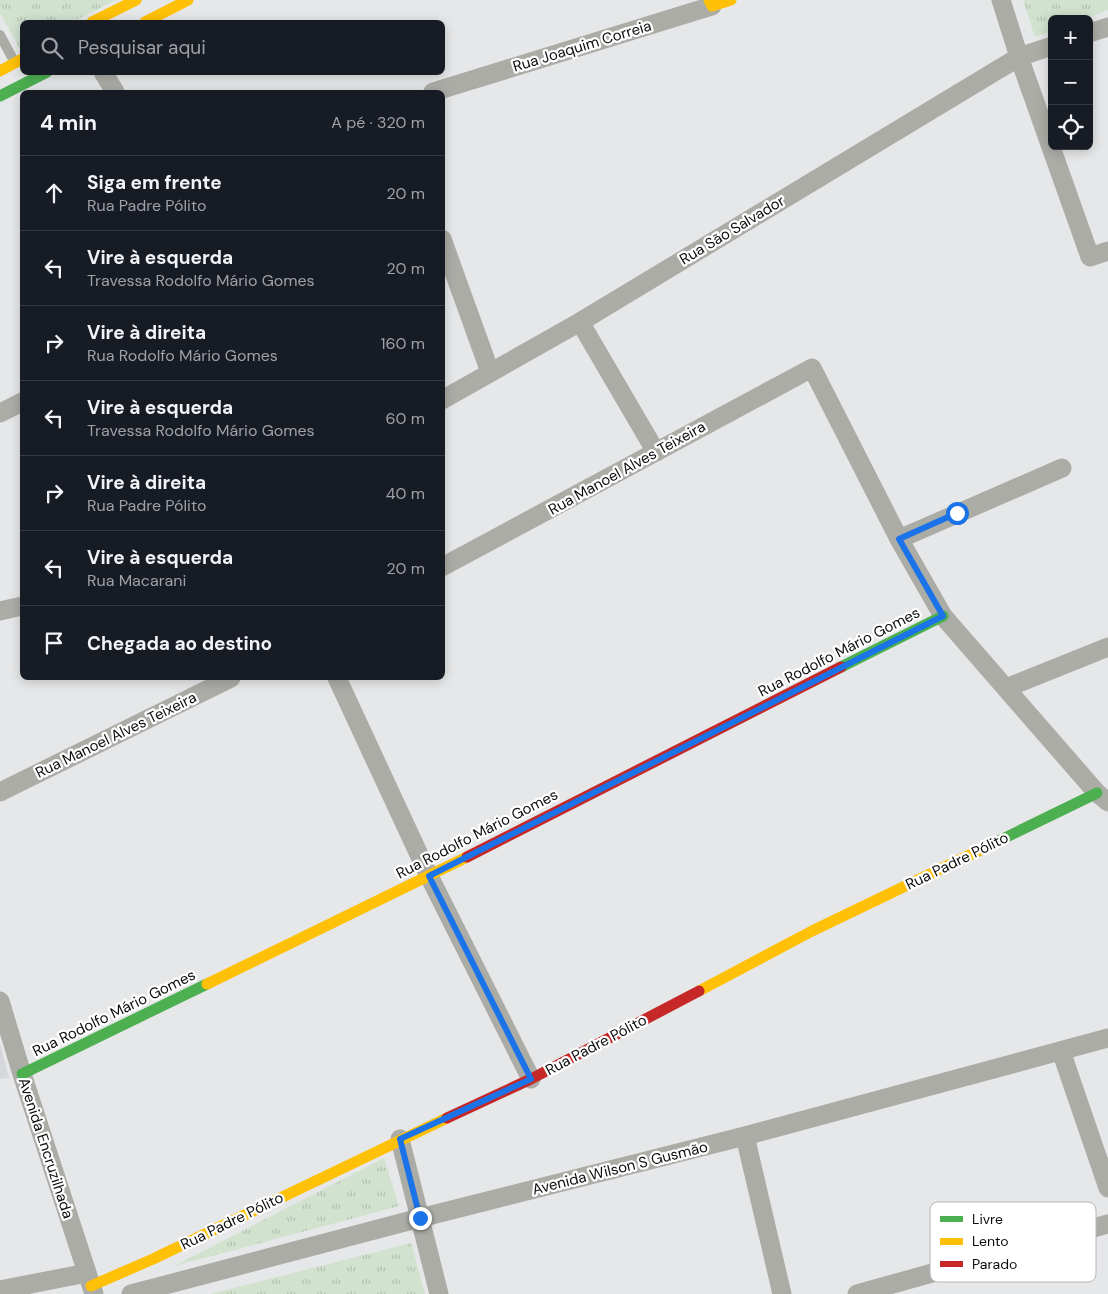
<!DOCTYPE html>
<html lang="pt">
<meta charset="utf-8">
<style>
:root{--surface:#171b24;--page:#242831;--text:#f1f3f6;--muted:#9ea1a6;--line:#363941}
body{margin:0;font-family:"DM Sans",sans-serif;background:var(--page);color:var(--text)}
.controls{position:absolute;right:15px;top:15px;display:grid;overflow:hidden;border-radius:8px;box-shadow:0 2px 12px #0003}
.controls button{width:45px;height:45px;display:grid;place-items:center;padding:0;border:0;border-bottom:1px solid var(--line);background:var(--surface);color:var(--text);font:25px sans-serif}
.stop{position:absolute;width:15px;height:15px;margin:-11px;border:4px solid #1a73e8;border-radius:50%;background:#fff}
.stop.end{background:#1a73e8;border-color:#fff;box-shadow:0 1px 5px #0008}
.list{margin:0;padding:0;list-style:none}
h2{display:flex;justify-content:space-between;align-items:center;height:65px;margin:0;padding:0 20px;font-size:21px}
h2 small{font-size:16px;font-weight:400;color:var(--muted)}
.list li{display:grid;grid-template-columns:32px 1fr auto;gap:15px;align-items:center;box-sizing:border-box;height:75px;padding:0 20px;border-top:1px solid var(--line)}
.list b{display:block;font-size:19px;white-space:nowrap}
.list p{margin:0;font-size:16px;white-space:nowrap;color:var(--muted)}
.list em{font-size:16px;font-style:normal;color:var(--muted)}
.icon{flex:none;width:28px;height:28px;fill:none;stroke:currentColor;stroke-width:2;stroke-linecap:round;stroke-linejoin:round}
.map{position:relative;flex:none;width:1108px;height:1294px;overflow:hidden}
.search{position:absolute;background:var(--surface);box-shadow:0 2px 12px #0003;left:20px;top:20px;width:425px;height:55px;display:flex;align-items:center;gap:12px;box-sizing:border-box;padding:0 18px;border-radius:8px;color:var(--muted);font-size:19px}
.panel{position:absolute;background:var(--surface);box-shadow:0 2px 12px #0003;left:20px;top:90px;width:425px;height:590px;border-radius:8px}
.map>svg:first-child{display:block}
.built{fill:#d5d7dc}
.grass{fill:url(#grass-tufts)}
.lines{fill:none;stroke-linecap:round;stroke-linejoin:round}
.lane{stroke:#acaca7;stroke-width:10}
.street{stroke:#acaca7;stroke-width:19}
.fast{stroke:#4caf50;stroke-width:11}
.slow{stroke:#ffc107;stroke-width:11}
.jam{stroke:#c62828;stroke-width:11}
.route{stroke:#1a73e8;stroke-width:6}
.labels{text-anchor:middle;stroke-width:4.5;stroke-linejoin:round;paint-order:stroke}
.street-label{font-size:15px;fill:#0c0c0e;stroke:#fff}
.key{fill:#fff;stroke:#b6b6b7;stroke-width:1}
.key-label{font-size:14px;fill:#0c0c0e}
</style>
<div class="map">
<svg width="1108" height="1294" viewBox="0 0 1108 1294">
<defs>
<pattern id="grass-tufts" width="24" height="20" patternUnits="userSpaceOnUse" patternTransform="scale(1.25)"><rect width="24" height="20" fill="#d1e2cf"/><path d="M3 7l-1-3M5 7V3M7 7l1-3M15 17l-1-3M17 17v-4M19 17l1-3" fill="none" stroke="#b2c1b1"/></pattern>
</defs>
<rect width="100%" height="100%" fill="#e6e7e8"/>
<polygon class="built" points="0,1044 9,1078 0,1079"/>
<g class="grass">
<polygon points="0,0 116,0 72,22 22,22 22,48 20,49 0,13"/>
<polygon points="1023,0 1108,0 1108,10 1084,19 1052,19 1052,31 1035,37"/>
<polygon points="384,1158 399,1206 174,1266"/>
<polygon points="411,1243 425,1294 210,1294"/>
</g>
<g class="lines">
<polyline class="lane" points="0,35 15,63"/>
<g class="street">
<polyline points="1001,0 1019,57 1090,257 1108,251"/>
<polyline points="1089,33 1108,27"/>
<polyline points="103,72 115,92"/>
<polyline points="433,92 712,6"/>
<polyline points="442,239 490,372"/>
<polyline points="580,322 656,452"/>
<polyline points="442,400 580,322 1019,57 1052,46"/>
<polyline points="0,413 22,402"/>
<polyline points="899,539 1062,468"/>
<polyline points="442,567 812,368 899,539 943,616 1097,793 1108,802"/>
<polyline points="0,611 22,606"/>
<polyline points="337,678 429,876 531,1079"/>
<polyline points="1006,688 1108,647"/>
<polyline points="0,792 231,678"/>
<polyline points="0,1001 22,1074 94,1294"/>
<polyline points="1061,1051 1108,1188"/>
<polyline points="745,1136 782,1294"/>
<polyline points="400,1139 439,1294"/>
<polyline points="0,1290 87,1273"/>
<polyline points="131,1294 420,1218 745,1136 1108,1038"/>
<polyline points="857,1294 1108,1224"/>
</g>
<g class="fast">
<polyline points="0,96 47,72"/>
<polyline points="841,667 943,616"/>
<polyline points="978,851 1097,793"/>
<polyline points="22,1074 207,984"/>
</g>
<g class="slow">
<polyline points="709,0 712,6 731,0"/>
<polyline points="92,22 136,0"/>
<polyline points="145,22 188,0"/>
<polyline points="0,71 22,59"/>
<polyline points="207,984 467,857"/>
<polyline points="699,991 812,931 978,851"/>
<polyline points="91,1286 153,1259 447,1118"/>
</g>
<g class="jam">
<polyline points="467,857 841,667"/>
<polyline points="447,1118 531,1079 699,991"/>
</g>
</g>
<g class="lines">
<polyline class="route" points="420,1218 400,1139 531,1079 429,876 943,616 899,539 957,513"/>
</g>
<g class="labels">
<g class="street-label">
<text transform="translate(582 46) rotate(-17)" y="5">Rua Joaquim Correia</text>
<text transform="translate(732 230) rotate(-31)" y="5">Rua São Salvador</text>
<text transform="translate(627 468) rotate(-29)" y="5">Rua Manoel Alves Teixeira</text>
<text transform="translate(839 652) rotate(-27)" y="5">Rua Rodolfo Mário Gomes</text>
<text transform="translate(116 735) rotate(-26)" y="5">Rua Manoel Alves Teixeira</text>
<text transform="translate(477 834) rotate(-27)" y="5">Rua Rodolfo Mário Gomes</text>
<text transform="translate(957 861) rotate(-26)" y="5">Rua Padre Pólito</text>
<text transform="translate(114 1013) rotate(-26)" y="5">Rua Rodolfo Mário Gomes</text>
<text transform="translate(596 1045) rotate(-28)" y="5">Rua Padre Pólito</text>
<text transform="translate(46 1148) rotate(72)" y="5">Avenida Encruzilhada</text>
<text transform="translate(620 1168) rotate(-14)" y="5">Avenida Wilson S Gusmão</text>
<text transform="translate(232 1221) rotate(-26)" y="5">Rua Padre Pólito</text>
</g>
</g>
<rect x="930" y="1202" width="166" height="80" rx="8" class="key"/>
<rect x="940" y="1216" width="23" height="6" fill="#4caf50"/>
<rect x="940" y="1238" width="23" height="7" fill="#ffc107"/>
<rect x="940" y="1261" width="23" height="6" fill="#c62828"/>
<g class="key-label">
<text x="972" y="1224">Livre</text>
<text x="972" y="1246">Lento</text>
<text x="972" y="1269">Parado</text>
</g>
</svg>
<div class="controls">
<button>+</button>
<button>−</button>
<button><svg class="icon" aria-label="locate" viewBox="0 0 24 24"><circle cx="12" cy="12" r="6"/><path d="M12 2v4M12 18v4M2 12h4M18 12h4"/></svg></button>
</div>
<div class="stop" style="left:957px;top:513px"></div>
<div class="stop end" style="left:420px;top:1218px"></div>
<div class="search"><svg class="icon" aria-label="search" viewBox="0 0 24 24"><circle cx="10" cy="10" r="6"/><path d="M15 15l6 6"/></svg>Pesquisar aqui</div>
<section class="panel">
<h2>4 min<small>A pé · 320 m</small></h2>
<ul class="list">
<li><svg class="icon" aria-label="ahead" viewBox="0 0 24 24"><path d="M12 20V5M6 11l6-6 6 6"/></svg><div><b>Siga em frente</b><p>Rua Padre Pólito</p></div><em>20 m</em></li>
<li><svg class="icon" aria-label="left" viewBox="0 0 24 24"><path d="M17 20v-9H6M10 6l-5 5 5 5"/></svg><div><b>Vire à esquerda</b><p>Travessa Rodolfo Mário Gomes</p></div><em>20 m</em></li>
<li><svg class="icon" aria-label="right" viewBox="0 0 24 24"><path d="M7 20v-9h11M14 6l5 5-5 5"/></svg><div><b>Vire à direita</b><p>Rua Rodolfo Mário Gomes</p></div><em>160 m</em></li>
<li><svg class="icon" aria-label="left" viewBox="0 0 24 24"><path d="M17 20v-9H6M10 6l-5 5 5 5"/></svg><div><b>Vire à esquerda</b><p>Travessa Rodolfo Mário Gomes</p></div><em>60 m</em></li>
<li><svg class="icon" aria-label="right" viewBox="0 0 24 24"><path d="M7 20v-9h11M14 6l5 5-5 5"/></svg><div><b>Vire à direita</b><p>Rua Padre Pólito</p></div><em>40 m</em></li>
<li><svg class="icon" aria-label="left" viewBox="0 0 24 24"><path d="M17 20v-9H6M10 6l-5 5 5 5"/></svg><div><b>Vire à esquerda</b><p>Rua Macarani</p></div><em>20 m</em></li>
<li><svg class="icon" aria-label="arrive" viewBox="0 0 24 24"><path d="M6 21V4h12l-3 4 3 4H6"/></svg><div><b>Chegada ao destino</b></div></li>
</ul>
</section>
</div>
